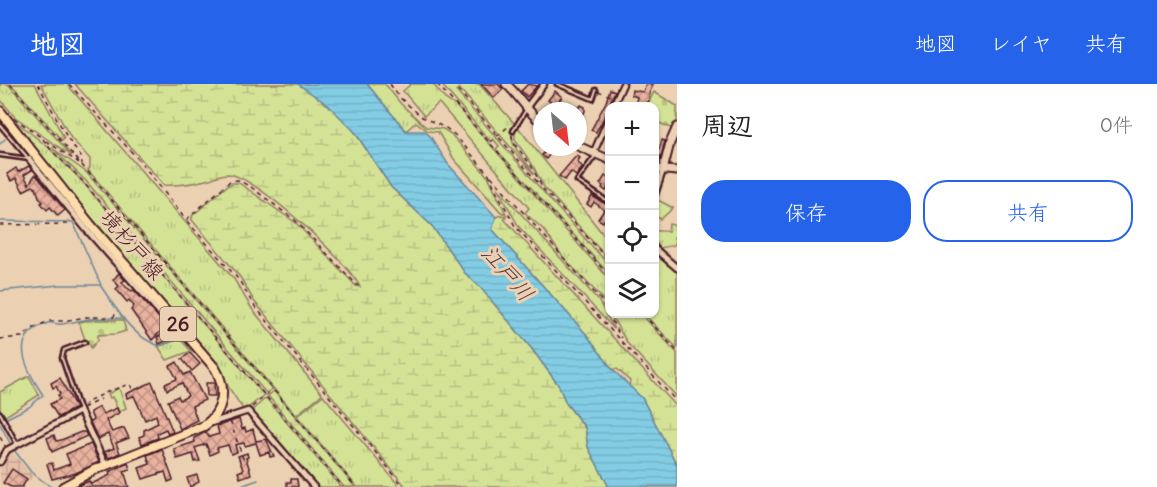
<!DOCTYPE html>
<html lang="ja">
<meta charset="utf-8">
<style>
:root{--surface:#fff;--page:#f6f6f6;--text:#222;--muted:#767676;--line:#e0e0e0;--accent:#2563eb}
body{margin:0;font-family:Delius,"Klee One",sans-serif;background:var(--page);color:var(--text)}
.controls{position:absolute;right:18px;top:18px;display:grid;overflow:hidden;border-radius:12px;box-shadow:0 2px 4px #0004}
.controls button{width:54px;height:54px;display:grid;place-items:center;padding:0;border:0;border-bottom:2px solid var(--line);background:var(--surface);color:var(--text);font:30px sans-serif}
.compass{position:absolute;left:533px;top:18px;width:54px;height:54px;border-radius:50%;background:var(--surface);box-shadow:0 2px 4px #0004;rotate:152deg}
.list{margin:0;padding:0;list-style:none}
h2{display:flex;justify-content:space-between;align-items:center;height:78px;margin:0;padding:0 24px;font-size:26px}
h2 small{font-size:20px;font-weight:400;color:var(--muted)}
.actions{display:flex;gap:12px;padding:18px 24px}
.actions a{flex:1;padding:14px 0;border:2px solid var(--accent);border-radius:24px;text-align:center;font-size:21px;color:var(--accent)}
.actions .main{background:var(--accent);color:#fff}
.icon{flex:none;width:33px;height:33px;fill:none;stroke:currentColor;stroke-width:2;stroke-linecap:round;stroke-linejoin:round}
.map{position:relative;flex:none;width:677px;height:403px;overflow:hidden}
header{display:flex;align-items:center;gap:36px;box-sizing:border-box;height:84px;padding:0 30px;background:var(--accent);color:#fff}
header strong{font-size:28px}
nav{display:flex;gap:33px;margin-inline-start:auto;font-size:21px}
main{display:flex}
aside{flex:1;background:var(--surface)}
.map>svg:first-child{display:block}
.industrial{fill:url(#industrial-grid)}
.grass{fill:url(#grass-tufts);stroke:#8f8060;stroke-width:1.5}
.forest{fill:url(#forest-crowns);stroke:#8f8060;stroke-width:1.5}
.wetland{fill:url(#wetland-marsh);stroke:#8f8060;stroke-width:1.5}
.cemetery{fill:url(#cemetery-stones);stroke:#8f8060;stroke-width:1.5}
.water{fill:url(#water-rules);stroke:#6c879a;stroke-width:1.5}
.lines{fill:none;stroke-linecap:round;stroke-linejoin:round}
.stream{stroke:#6c879a;stroke-width:1.5}
.building{fill:url(#building-cross-hatch);stroke:#4a1f2b;stroke-width:1.5}
.lane-casing{stroke:#4a1f2b;stroke-width:7}
.street-casing{stroke:#4a1f2b;stroke-width:9}
.secondary-casing{stroke:#4a1f2b;stroke-width:11}
.primary-casing{stroke:#4a1f2b;stroke-width:12}
.path{stroke:#4a1f2b;stroke-width:1.5;stroke-dasharray:4.5 4.5;stroke-linecap:butt}
.lane{stroke:#ebd0b2;stroke-width:2}
.street{stroke:#ebd0b2;stroke-width:4.5}
.secondary{stroke:#ebd0b2;stroke-width:7}
.primary{stroke:#fddcac;stroke-width:8}
.labels{text-anchor:middle;stroke-width:6;stroke-linejoin:round;paint-order:stroke}
.shield{fill:#ebd0b2;stroke:#7a5454;stroke-width:1.5}
.shield-label{font-size:20px;font-weight:bold;fill:#4a1f2b}
.street-label{font-size:21px;fill:#4a1f2b;stroke:#ebd0b2}
.water-label{font-size:22px;font-style:italic;fill:#533947;stroke:#ebd0b2}
</style>
<header>
<strong>地図</strong>
<nav><a>地図</a><a>レイヤ</a><a>共有</a></nav>
</header>
<main>
<div class="map">
<svg width="677" height="403" viewBox="0 0 677 403">
<defs>
<pattern id="industrial-grid" width="8" height="8" patternUnits="userSpaceOnUse" patternTransform="scale(1.5)"><rect width="8" height="8" fill="#e4c0a7"/><path d="M0 4h8M4 0v8" fill="none" stroke="#c5a590"/></pattern>
<pattern id="grass-tufts" width="24" height="20" patternUnits="userSpaceOnUse" patternTransform="scale(1.5)"><rect width="24" height="20" fill="#d4e296"/><path d="M3 7l-1-3M5 7V3M7 7l1-3M15 17l-1-3M17 17v-4M19 17l1-3" fill="none" stroke="#b8c181"/></pattern>
<pattern id="forest-crowns" width="20" height="18" patternUnits="userSpaceOnUse" patternTransform="scale(1.5)"><rect width="20" height="18" fill="#d4e296"/><path d="M2 6a3 3 0 1 1 6 0M12 15a3 3 0 1 1 6 0" fill="none" stroke="#b8c181"/></pattern>
<pattern id="wetland-marsh" width="20" height="14" patternUnits="userSpaceOnUse" patternTransform="scale(1.5)"><rect width="20" height="14" fill="#d4e296"/><path d="M1 5h8M5 5V1M11 12h8M15 12V8" fill="none" stroke="#b8c181"/></pattern>
<pattern id="cemetery-stones" width="16" height="16" patternUnits="userSpaceOnUse" patternTransform="scale(1.5)"><rect width="16" height="16" fill="#d4e296"/><path d="M2 7V4a2 2 0 0 1 4 0v3zM10 15v-3a2 2 0 0 1 4 0v3z" fill="#b8c181"/></pattern>
<pattern id="water-rules" width="6" height="5" patternUnits="userSpaceOnUse" patternTransform="scale(1.5)"><rect width="6" height="5" fill="#83cde4"/><path d="M0 2.5h6" fill="none" stroke="#73b0c4"/></pattern>
<pattern id="building-cross-hatch" width="8" height="8" patternUnits="userSpaceOnUse" patternTransform="scale(1.5)"><rect width="8" height="8" fill="#e8b29e"/><path d="M0 0l8 8M0 8l8-8" fill="none" stroke="#be9081"/></pattern>
</defs>
<rect width="100%" height="100%" fill="#ebd0b2"/>
<filter id="ink" filterUnits="userSpaceOnUse"><feTurbulence type="fractalNoise" baseFrequency=".0167" numOctaves="2"/><feDisplacementMap in="SourceGraphic" scale="12" xChannelSelector="R" yChannelSelector="G"/><feConvolveMatrix kernelMatrix="1 2 1 2 8 2 1 2 1" color-interpolation-filters="sRGB"/></filter>
<g filter="url(#ink)">
<polygon class="industrial" points="10,366 33,392 23,403 10,403 0,397 0,380"/>
<g class="grass">
<polygon points="0,0 8,0 72,72 15,33 0,15"/>
<polygon points="11,0 35,0 64,54 62,56 60,54"/>
<polygon points="41,0 67,0 72,6 234,195 252,225 322,310 296,331 88,86 90,84 90,75 71,54"/>
<polygon points="367,0 385,0 401,20 426,43 443,45 451,50 489,94 506,130 501,128 454,75 438,48 428,47 416,38 406,47"/>
<polygon points="411,0 433,0 445,15 456,22 609,195 609,228 601,213 563,173 543,145 525,129 529,124 439,19 424,32 403,7"/>
<path d="M441 0H479L514 39C504 60 525 73 534 90L459 4 456 7 553 119 609 181V190L496 65 499 62 494 56 491 58Z"/>
<polygon points="9,32 48,63 81,96 264,311 248,324 243,325 229,304 220,285 87,131"/>
<polygon points="0,33 69,120 173,240 78,133 0,39"/>
<polygon points="517,42 606,154 609,161 609,176 544,103 532,80 515,56 515,47"/>
<polygon points="52,64 86,88 272,305 266,309 86,97"/>
<polygon points="497,103 598,216 614,245 519,143"/>
<polygon points="669,140 677,142 677,152 674,153 675,161 660,164 655,157 655,147 668,147"/>
<polygon points="655,168 677,188 677,264 644,230 654,230"/>
<polygon points="610,230 641,230 677,269 677,313 628,260"/>
<polygon points="179,254 191,267 167,276 158,262"/>
<polygon points="29,292 39,311 4,333 0,326 0,308"/>
<polygon points="274,307 355,403 344,403 268,312"/>
<polygon points="323,311 400,403 357,403 297,332"/>
<polygon points="266,314 341,403 316,403 276,356 278,354 268,348 251,327"/>
</g>
<g class="forest">
<polygon points="656,115 673,124 661,135 655,132"/>
<polygon points="119,304 126,324 119,328 112,313 110,314 108,310"/>
</g>
<g class="wetland">
<path d="M75 0H298L328 21 352 44 391 103 432 142 465 189 480 203 532 265 559 302 566 319 585 344 588 363 609 403H406L254 217 240 193 192 136V132L228 101 232 99H239L296 139 356 202 360 203C349 179 255 91 228 90 221 90 215 93 210 95 195 99 179 102 164 101Z"/>
<polygon points="500,131 506,132 504,135 677,323 677,381 642,314 629,303 630,297 617,285 612,285 586,250 492,145 496,133"/>
</g>
<g class="cemetery">
<polygon points="654,8 677,22 677,39 673,45 655,37 654,22 647,22"/>
<polygon points="91,236 123,236 126,247 116,250 98,251 98,256 91,264 90,261 86,259 79,238"/>
</g>
<polygon class="water" points="298,0 367,0 406,47 425,47 430,52 448,80 496,133 492,145 586,250 612,285 642,314 677,381 677,403 609,403 588,363 585,343 566,319 559,302 532,265 480,203 465,189 432,142 391,103 355,48 328,21"/>
<g class="lines">
<g class="stream">
<polyline points="0,60 5,55"/>
<polyline points="0,137 73,138 101,201"/>
<path d="M0 207 59 201H100C117 225 131 253 160 262L180 255"/>
<path d="M7 334 29 323 43 311C27 286 6 252 48 239 54 238 57 241 62 240 72 239 81 236 90 235 101 234 112 234 123 234"/>
<polyline points="0,340 11,361"/>
<polyline points="14,366 31,388 51,403"/>
<polyline points="238,403 258,396"/>
</g>
</g>
<g class="building">
<polygon points="481,0 498,0 503,5 494,14"/>
<polygon points="528,0 537,2 527,13 521,7"/>
<polygon points="646,0 653,0 649,10 650,10 648,19 646,18 645,22 635,22 637,13 631,11 632,6 643,8"/>
<polygon points="610,5 615,7 609,21 609,25 596,48 591,46 606,18"/>
<polygon points="555,7 562,13 555,21 548,16"/>
<polygon points="581,21 585,23 585,27 578,40 578,27 570,27 572,22 579,24"/>
<polygon points="662,56 665,57 660,76 654,74 654,65 659,66"/>
<polygon points="541,63 556,63 546,75 542,71 546,67"/>
<polygon points="577,71 580,74 577,78 583,83 576,92 571,88 565,96 559,92"/>
<polygon points="29,82 32,86 24,91 29,100 35,91 37,92 65,126 58,132 50,123 47,126 41,119 43,118 39,113 36,104 33,102 23,107 16,94 11,97 7,90 16,84 18,88"/>
<polygon points="605,92 609,95 609,101 606,107 602,104 603,102 600,100"/>
<polygon points="592,112 609,122 609,129 603,138 598,135 604,126 594,118 591,123 587,120"/>
<polygon points="119,189 125,196 122,198 126,203 132,207 134,206 166,242 152,256 131,226 134,222 129,216 127,218 116,205 119,202 113,196"/>
<polygon points="169,248 173,248 176,253 159,260 157,253"/>
<polygon points="190,269 200,280 192,287 182,275"/>
<polygon points="177,278 184,291 190,288 205,316 192,322 197,336 180,345 168,317 178,312 180,316 188,312 182,299 167,306 165,300 177,295 170,282"/>
<polygon points="60,294 76,324 58,333 50,320 60,315 58,311 60,310 56,302 53,304 51,299"/>
<polygon points="152,298 173,348 168,350 166,345 157,349 158,354 142,360 139,353 144,351 144,346 158,339 156,331 145,336 134,312 127,314 126,310"/>
<polygon points="206,299 214,299 215,312 207,312"/>
<polygon points="99,323 103,330 117,324 119,329 106,336 112,348 124,344 129,354 116,359 120,369 109,374 104,368 114,364 108,350 98,355 90,338 93,336 90,328"/>
<polygon points="239,335 242,345 245,344 246,348 253,345 256,357 266,355 274,372 270,373 269,368 260,371 256,359 245,362 244,359 235,361 237,368 231,370 228,361 217,364 218,367 210,371 206,360 195,364 200,377 195,378 193,370 177,375 174,365 195,358 194,354 206,348 209,353 219,350 217,342"/>
<polygon points="81,348 85,348 87,352 52,368 47,354 54,351 56,357 61,356"/>
<polygon points="91,360 99,378 76,389 52,395 47,380 52,379 54,386 70,380 66,370"/>
<polygon points="162,365 173,396 168,398 165,388 143,395 139,384 150,380 147,371"/>
<polygon points="247,369 248,373 246,374 251,390 240,394 238,388 243,386 238,372"/>
<polygon points="128,379 130,385 124,387 129,403 75,403 89,397 91,400 102,395 110,391 109,388"/>
<polygon points="12,385 27,395 22,403 11,403 3,399"/>
<polygon points="197,391 199,398 190,403 187,394"/>
<polygon points="291,395 297,395 298,403 287,403 287,398 291,398"/>
</g>
<g class="lines">
<defs>
<g id="lane">
<polyline points="557,0 593,15 596,6"/>
<polyline points="0,41 29,75 0,71"/>
<polyline points="513,47 526,26"/>
<polyline points="595,72 577,97 610,119"/>
<polyline points="80,327 62,274 64,266 85,258"/>
<polyline points="0,329 17,360"/>
</g>
<g id="street">
<polyline points="613,22 623,0"/>
<polyline points="525,23 529,20 544,0"/>
<polyline points="593,70 610,31"/>
<polyline points="29,75 86,145 168,238 174,242 180,243"/>
<polyline points="654,113 663,86"/>
<polyline points="654,164 677,184"/>
<polyline points="211,339 248,327 314,403"/>
<polyline points="0,378 7,366 80,327 106,382"/>
</g>
<g id="secondary">
<path d="M506 0C520 12 527 28 542 39"/>
<polyline points="578,62 610,76"/>
<polyline points="654,85 677,87"/>
<polyline points="663,86 670,59 677,43"/>
</g>
<path id="primary" d="M0 27 90 140 215 284C227 304 224 328 204 342L94 386 63 403"/>
</defs>
<use href="#lane" class="lane-casing"/>
<use href="#street" class="street-casing"/>
<use href="#secondary" class="secondary-casing"/>
<use href="#primary" class="primary-casing"/>
<g class="path">
<polyline points="10,0 82,81 356,403"/>
<polyline points="38,0 68,55 81,73 82,80"/>
<polyline points="69,0 139,76 186,136 230,97 238,96 251,103 296,137 358,202"/>
<polyline points="390,0 399,13 422,33 446,44 455,51 490,92 495,104 515,142 677,318"/>
<polyline points="437,0 610,193"/>
<polyline points="458,6 541,102"/>
<polyline points="598,7 613,13"/>
<polyline points="14,34 42,54"/>
<polyline points="512,51 513,58 531,81 543,105 610,178"/>
<polyline points="43,55 52,67 79,93 343,403"/>
<polyline points="46,57 79,79"/>
<polyline points="490,58 509,42 512,44"/>
<polyline points="491,92 600,215 621,254"/>
<polyline points="187,137 239,196 253,220 404,403"/>
<polyline points="0,141 71,140"/>
<polyline points="643,230 677,267"/>
<polyline points="0,255 22,253 35,243 49,237 62,237 87,233 113,233 116,230"/>
<polyline points="83,323 86,319 109,307 130,300 133,306"/>
<polyline points="252,323 273,305"/>
<polyline points="83,324 101,315"/>
<polyline points="230,337 244,377"/>
<polyline points="0,353 5,362"/>
</g>
<use href="#lane" class="lane"/>
<use href="#street" class="street"/>
<use href="#secondary" class="secondary"/>
<use href="#primary" class="primary"/>
</g>
</g>
<g class="labels">
<rect class="shield" x="160" y="223" width="36" height="34" rx="4.5"/>
<g class="shield-label">
<text x="178" y="247">26</text>
</g>
<g class="street-label">
<text transform="translate(132 161) rotate(49)" y="7">境杉戸線</text>
</g>
<g class="water-label">
<text transform="translate(508 189) rotate(49)" y="8">江戸川</text>
</g>
</g>
</svg>
<div class="controls">
<button>+</button>
<button>−</button>
<button><svg class="icon" aria-label="locate" viewBox="0 0 24 24"><circle cx="12" cy="12" r="6"/><path d="M12 2v4M12 18v4M2 12h4M18 12h4"/></svg></button>
<button><svg class="icon" aria-label="layers" viewBox="0 0 24 24"><path d="M12 4l9 5-9 5-9-5zM3 14l9 5 9-5"/></svg></button>
</div>
<svg class="compass" viewBox="-18 -18 36 36"><path d="M0-13l5 13h-10z" fill="#e53935"/><path d="M0 13l5-13h-10z" fill="#767676"/></svg>
</div>
<aside>
<h2>周辺<small>0件</small></h2>
<ul class="list">
</ul>
<div class="actions"><a class="main">保存</a><a>共有</a></div>
</aside>
</main>
